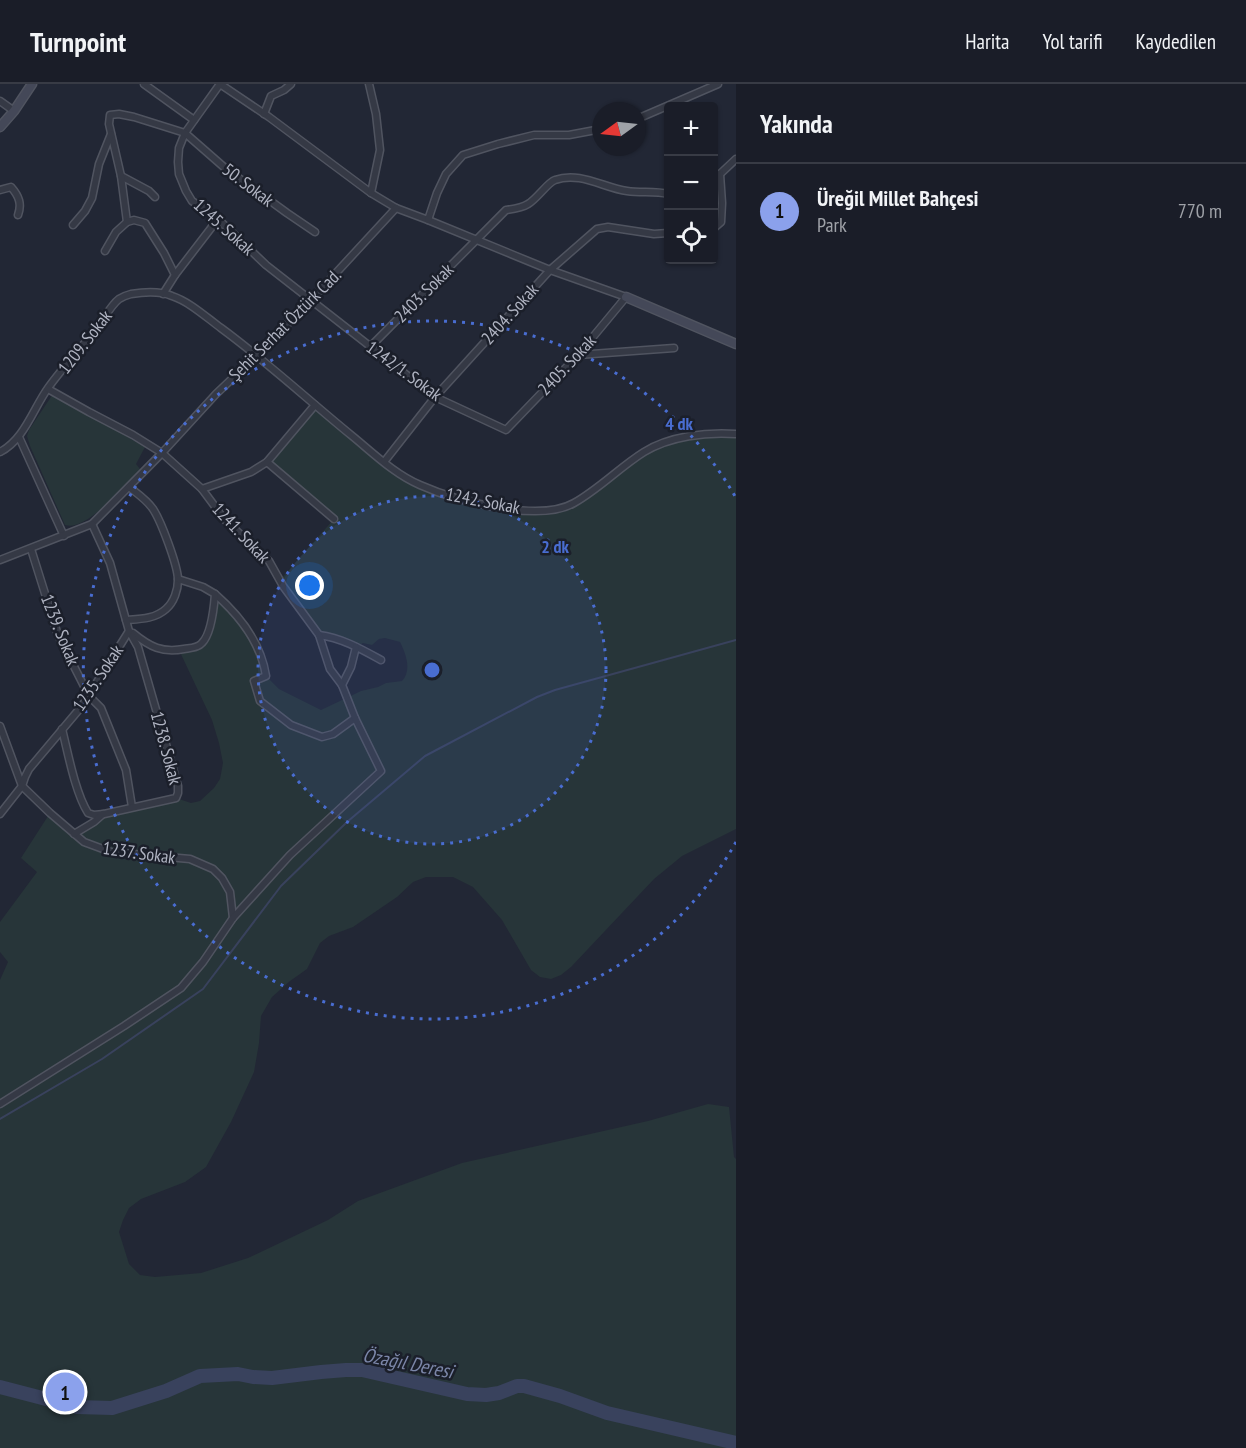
<!DOCTYPE html>
<html lang="tr">
<meta charset="utf-8">
<style>
:root{--surface:#1a1d28;--page:#272a34;--text:#f1f3f6;--muted:#9fa2a8;--line:#383b45;--accent:#8ba1ec}
body{margin:0;font-family:"PT Sans Narrow",sans-serif;background:var(--page);color:var(--text)}
.controls{position:absolute;right:18px;top:18px;display:grid;overflow:hidden;border-radius:6px;box-shadow:0 2px 4px #0004}
.controls button{width:54px;height:54px;display:grid;place-items:center;padding:0;border:0;border-bottom:2px solid var(--line);background:var(--surface);color:var(--text);font:30px sans-serif}
.compass{position:absolute;left:592px;top:18px;width:54px;height:54px;border-radius:50%;background:var(--surface);box-shadow:0 2px 4px #0004;rotate:255deg}
.you{position:absolute;left:310px;top:502px;width:21px;height:21px;margin:-15px;border:4px solid #fff;border-radius:50%;background:#1a73e8;box-shadow:0 0 0 9px #1a73e833}
.badge{display:grid;place-items:center;width:39px;height:39px;border-radius:50%;background:var(--accent);color:#111;font-size:20px;font-weight:700}
.pin{position:absolute;translate:-50% -50%;border:3px solid #fff;box-shadow:0 2px 6px #0006}
.list{margin:0;padding:0;list-style:none}
h2{display:flex;justify-content:space-between;align-items:center;height:78px;margin:0;padding:0 24px;font-size:26px}
h2 small{font-size:20px;font-weight:400;color:var(--muted)}
.list li{display:grid;grid-template-columns:39px 1fr auto;gap:18px;align-items:center;box-sizing:border-box;height:96px;padding:0 24px;border-top:2px solid var(--line)}
.list b{display:block;font-size:22px;white-space:nowrap}
.list p{margin:0;font-size:20px;white-space:nowrap;color:var(--muted)}
.list em{font-size:20px;font-style:normal;color:var(--muted)}
.icon{flex:none;width:33px;height:33px;fill:none;stroke:currentColor;stroke-width:2;stroke-linecap:round;stroke-linejoin:round}
.map{position:relative;flex:none;width:736px;height:1364px;overflow:hidden}
header{display:flex;align-items:center;gap:36px;box-sizing:border-box;height:84px;padding:0 30px;background:var(--surface);border-bottom:2px solid var(--line)}
header strong{font-size:28px}
nav{display:flex;gap:33px;margin-inline-start:auto;font-size:21px}
main{display:flex}
aside{flex:1;background:var(--surface)}
.map>svg:first-child{display:block}
.green{fill:#273539}
.lines{fill:none;stroke-linecap:round;stroke-linejoin:round}
.stream{stroke:#39425d;stroke-width:2}
.river{stroke:#39425d;stroke-width:14}
.street-casing{stroke:#505460;stroke-width:9}
.secondary-casing{stroke:#505460;stroke-width:11}
.street{stroke:#353945;stroke-width:6}
.secondary{stroke:#444858;stroke-width:8}
.ring{fill:none;stroke:#496dd1;stroke-width:3;stroke-dasharray:3 6}
.labels{text-anchor:middle;stroke-width:5;stroke-linejoin:round;paint-order:stroke}
.street-label{font-size:18px;fill:#b0b4c2;stroke:#1b1f2a}
.water-label{font-size:20px;font-style:italic;fill:#7b86a8;stroke:#1b1f2a}
.centre{fill:#496dd1;stroke:#1b1f2a;stroke-width:3}
.ring-label{font-size:18px;text-anchor:middle;font-weight:bold;fill:#496dd1;stroke:#1b1f2a;stroke-width:5;stroke-linejoin:round;paint-order:stroke}
</style>
<header>
<strong>Turnpoint</strong>
<nav><a>Harita</a><a>Yol tarifi</a><a>Kaydedilen</a></nav>
</header>
<main>
<div class="map">
<svg width="736" height="1364" viewBox="0 0 736 1364">
<rect width="100%" height="100%" fill="#222735"/>
<g class="green">
<path d="M53 310 145 363 136 380 140 385C126 402 96 435 75 441 72 442 69 442 65 441L30 362 27 352 29 346Z"/>
<path d="M315 321 393 385 442 410 521 426 573 420 644 368 683 353 736 350V745L682 772 654 795 571 883 561 891 551 895 540 893 531 886 502 836 473 803 453 793H426L413 798 397 813 353 843 329 852 320 859 307 885 290 897 272 913 261 932 259 959 254 988 231 1038 206 1083 185 1098 141 1115 129 1124 123 1136 119 1148 129 1180 140 1191 155 1193 201 1189 248 1174 328 1136 358 1117 462 1079 648 1037 708 1020 729 1023 734 1073 736 1075V1364H0V896L8 878 0 868V838L37 788 21 774 50 729 74 750 104 730 176 714 191 719 200 717 214 704 220 695 223 679 219 659 212 636 179 566 194 564 207 551 215 510 252 554 266 592 279 605 321 626 361 607 378 603 386 599 402 597C412 586 406 570 400 558L385 554 379 555 372 561 363 559 356 563 319 551 280 496 334 435 267 378Z"/>
</g>
<g class="lines">
<polyline class="stream" points="0,1035 102,975 203,905 281,802 347,738 425,672 537,613 555,606 736,556"/>
<polyline class="river" points="0,1303 77,1323 112,1324 166,1307 200,1292 238,1290 253,1293 272,1294 321,1288 346,1286 362,1286 467,1310 486,1311 499,1309 517,1302 524,1302 560,1312 607,1329 736,1359"/>
<defs>
<g id="street">
<polyline points="144,0 194,36"/>
<polygon points="220,0 269,33 371,109 396,124 428,136 550,186 626,213 578,271 506,346 435,313 266,181 218,135 192,117 186,107 179,90 178,78 179,64 185,49"/>
<polyline points="369,0 376,30 380,66 371,109"/>
<polyline points="0,17 14,27"/>
<polyline points="264,30 271,12 284,6 291,0"/>
<polyline points="637,35 718,0"/>
<polyline points="121,92 149,107 155,113"/>
<polyline points="714,93 720,90 736,75"/>
<path d="M0 106 11 103C19 112 22 120 18 131"/>
<polyline points="428,136 437,109 446,90 463,71 498,60 534,51 569,51 601,45"/>
<polyline points="127,138 121,92 109,40 110,31 119,30 134,33 185,49 225,84 287,129 315,148"/>
<polyline points="73,141 85,127 92,114 99,80 111,50"/>
<polyline points="714,144 721,138 722,119 720,90"/>
<polyline points="105,167 116,148 127,138 134,136 145,139 164,169 175,191"/>
<polyline points="163,210 175,191 218,135"/>
<path d="M370 263 506 126C513 125 522 124 528 120 537 115 548 98 555 96 580 87 604 104 627 107 641 109 655 107 668 110"/>
<polyline points="578,271 674,264"/>
<polyline points="19,353 64,452"/>
<path d="M0 368C24 356 33 325 48 304 63 283 81 264 97 244 103 236 111 221 119 215 122 213 127 211 131 210 144 208 160 207 172 212 190 218 206 233 221 244 266 277 307 315 351 351 372 368 394 390 420 401 456 417 539 439 574 419 599 405 620 383 644 368 670 352 706 348 736 350"/>
<polyline points="267,378 334,435"/>
<polyline points="384,378 435,313 550,186 597,145 608,143 654,150 668,149"/>
<polyline points="202,405 251,388 267,378 315,321"/>
<polyline points="31,465 58,551 89,612 101,624 126,686 132,723"/>
<polyline points="0,476 92,440 162,369 216,310 257,271 312,215 396,124"/>
<path d="M215 510C239 531 261 559 266 592L254 597 260 617 291 641 322 653 333 650 355 634"/>
<path d="M126 536C140 535 155 535 166 525 174 518 178 506 178 496 178 482 161 437 153 425 147 416 138 410 129 403"/>
<path d="M133 549C150 563 162 569 184 565 190 564 198 564 202 559 211 550 214 523 215 510L203 503 178 495"/>
<path d="M319 551C342 554 361 565 381 576"/>
<polyline points="342,601 351,583 356,563"/>
<polyline points="0,642 22,702 50,729 84,758 111,768 190,775 213,785 222,794 230,808 233,834"/>
<path d="M62 645C68 669 75 708 88 729L94 731 104 730 176 714 178 709V702L138 563 129 547 110 479 92 440"/>
<polyline points="0,730 22,702 25,693 29,685 82,622 129,547"/>
<polyline points="74,750 94,738 103,730"/>
<polyline points="0,1020 124,942 181,904 203,878 233,834 290,771 381,687 355,634 342,601 330,585 319,551 283,502 269,477 225,436 202,405 162,369 133,351 89,328 48,305"/>
</g>
<g id="secondary">
<polyline points="0,43 14,27 32,0"/>
<polyline points="626,213 736,260"/>
</g>
</defs>
<use href="#street" class="street-casing"/>
<use href="#secondary" class="secondary-casing"/>
<use href="#street" class="street"/>
<use href="#secondary" class="secondary"/>
</g>
<circle cx="432" cy="586" r="174" fill="#496dd1" fill-opacity=".12"/>
<g class="ring">
<circle cx="432" cy="586" r="174"/>
<path d="M736 758A349 349 0 1 1 736 414"/>
</g>
<g class="labels">
<g class="street-label">
<text transform="translate(248 101) rotate(37)" y="6">50. Sokak</text>
<text transform="translate(224 143) rotate(42)" y="6">1245. Sokak</text>
<text transform="translate(424 209) rotate(-45)" y="6">2403. Sokak</text>
<text transform="translate(510 230) rotate(-48)" y="6">2404. Sokak</text>
<text transform="translate(285 241) rotate(-45)" y="6">Şehit Serhat Öztürk Cad.</text>
<text transform="translate(85 258) rotate(-52)" y="6">1209. Sokak</text>
<text transform="translate(567 281) rotate(-47)" y="6">2405. Sokak</text>
<text transform="translate(404 287) rotate(36)" y="6">1242/1. Sokak</text>
<text transform="translate(483 417) rotate(11)" y="6">1242. Sokak</text>
<text transform="translate(241 449) rotate(47)" y="6">1241. Sokak</text>
<text transform="translate(60 546) rotate(68)" y="6">1239. Sokak</text>
<text transform="translate(98 594) rotate(-56)" y="6">1235. Sokak</text>
<text transform="translate(166 664) rotate(75)" y="6">1238. Sokak</text>
<text transform="translate(139 769) rotate(8)" y="6">1237. Sokak</text>
</g>
<g class="water-label">
<text transform="translate(408 1279) rotate(11)" y="7">Özağıl Deresi</text>
</g>
</g>
<circle cx="432" cy="586" r="9" class="centre"/>
<g class="ring-label">
<text x="679" y="346">4 dk</text>
<text x="555" y="469">2 dk</text>
</g>
</svg>
<div class="controls">
<button>+</button>
<button>−</button>
<button><svg class="icon" aria-label="locate" viewBox="0 0 24 24"><circle cx="12" cy="12" r="6"/><path d="M12 2v4M12 18v4M2 12h4M18 12h4"/></svg></button>
</div>
<svg class="compass" viewBox="-18 -18 36 36"><path d="M0-13l5 13h-10z" fill="#e53935"/><path d="M0 13l5-13h-10z" fill="#9fa2a8"/></svg>
<div class="you"></div>
<div class="pin badge" style="left:65px;top:1308px">1</div>
</div>
<aside>
<h2>Yakında<small></small></h2>
<ul class="list">
<li><span class="badge">1</span><div><b>Üreğil Millet Bahçesi</b><p>Park</p></div><em>770 m</em></li>
</ul>
</aside>
</main>
